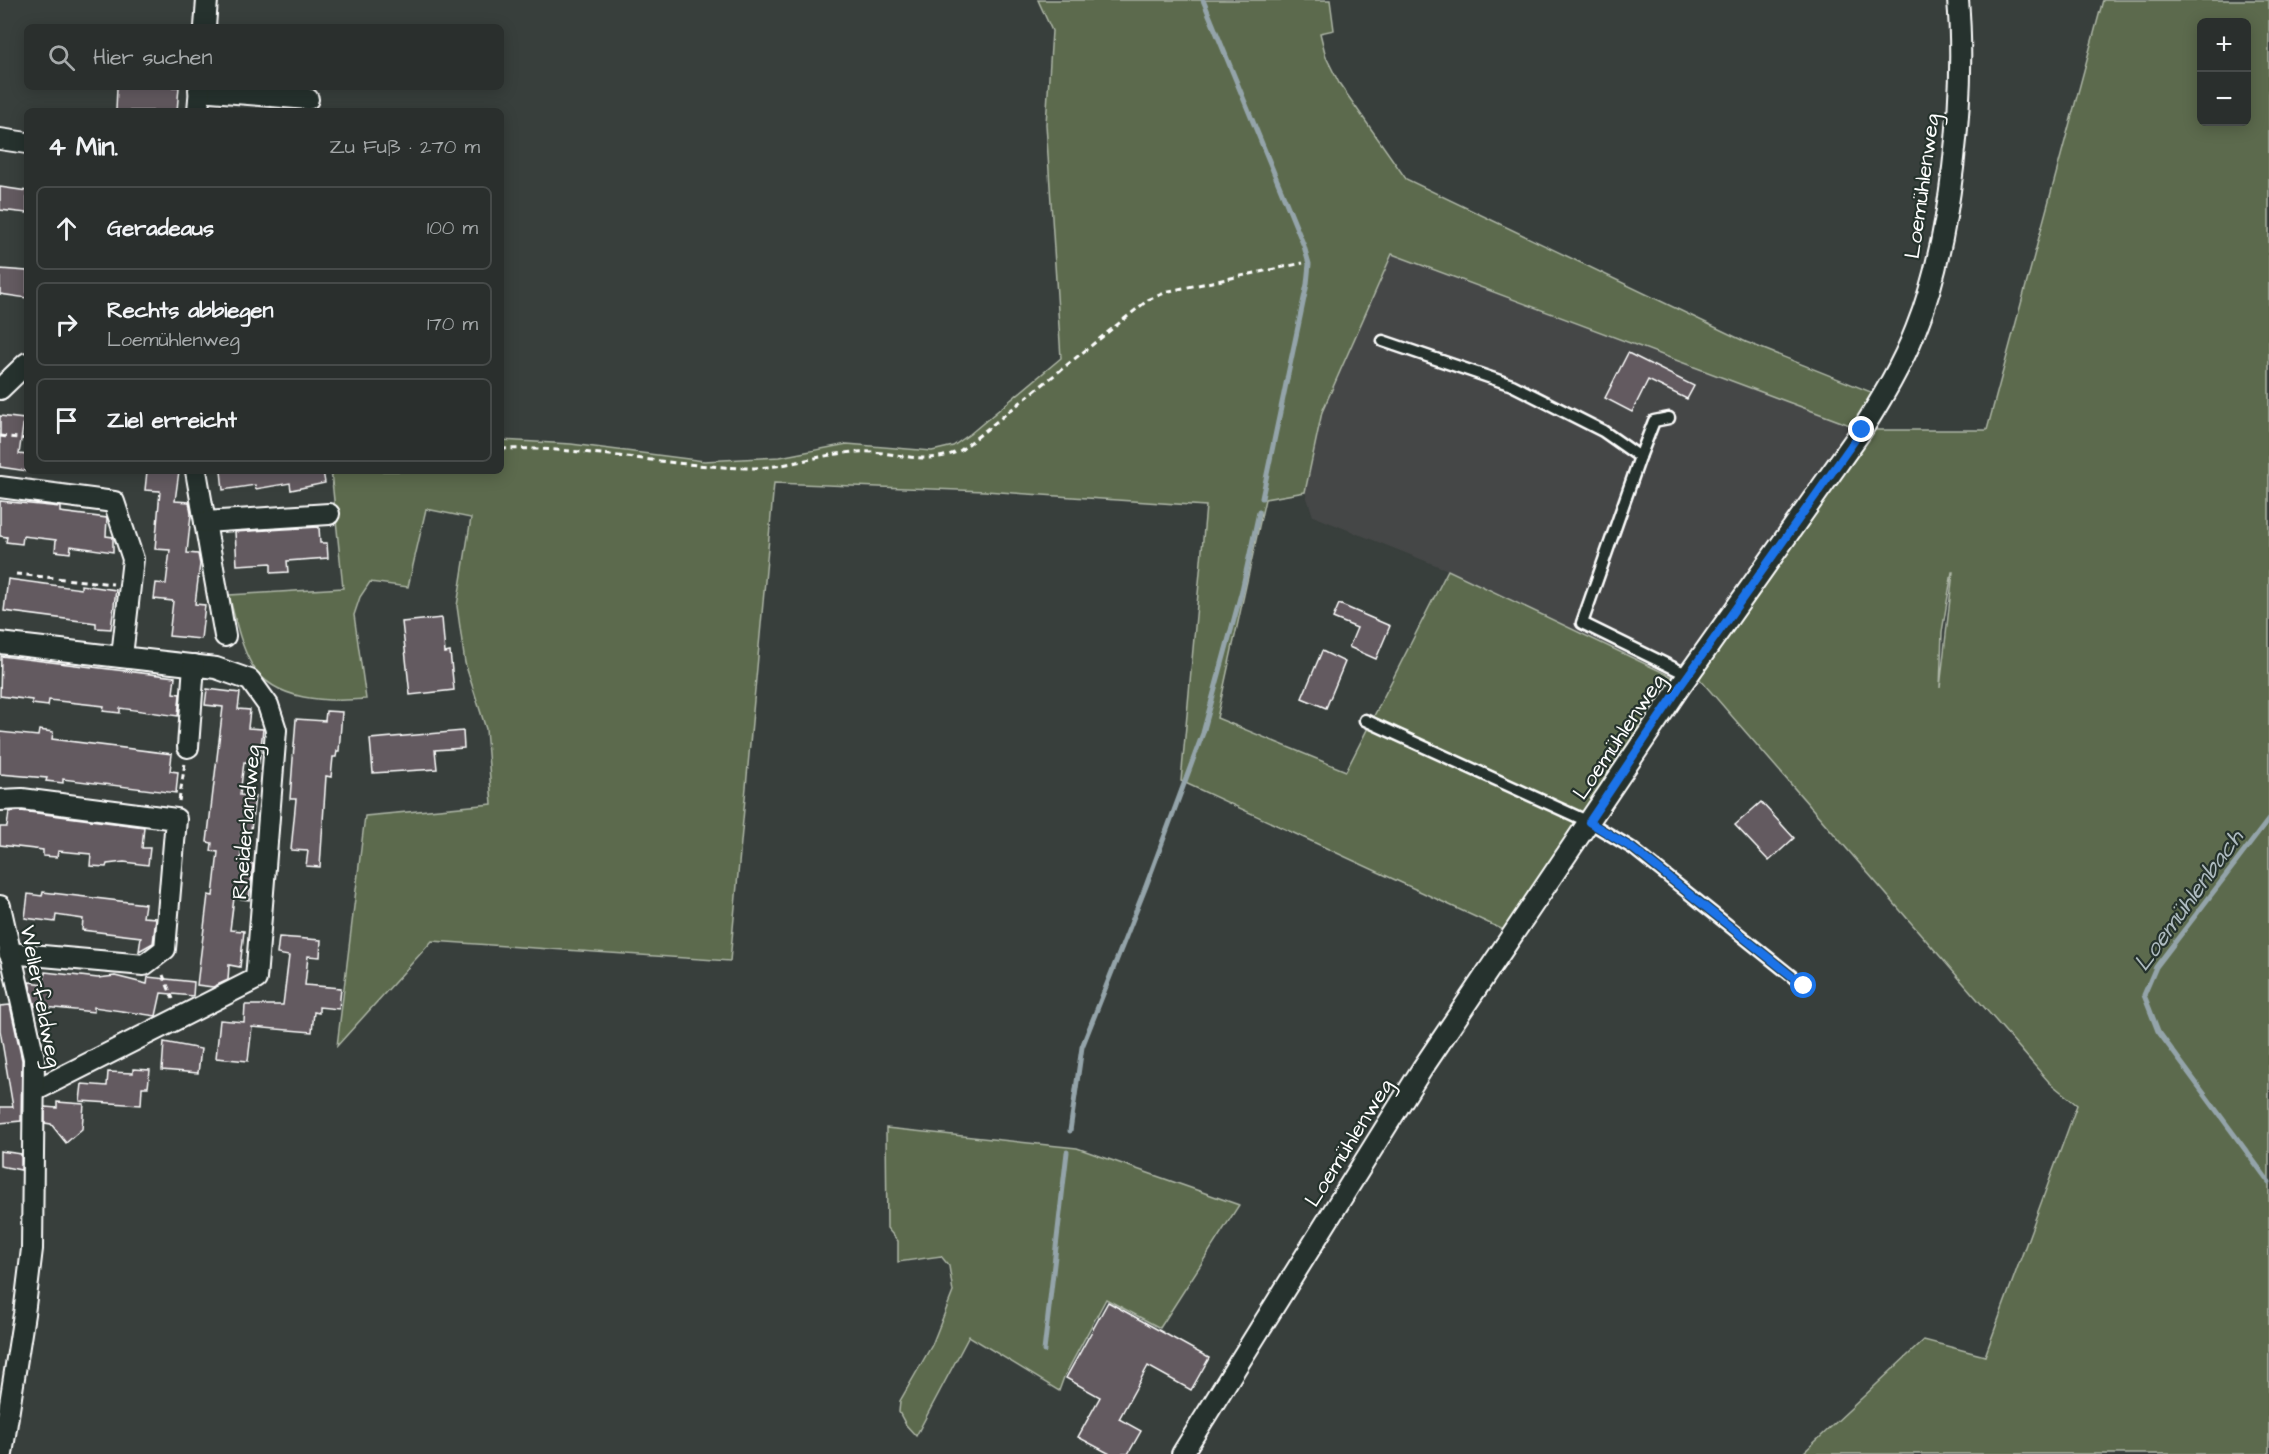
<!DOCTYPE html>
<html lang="de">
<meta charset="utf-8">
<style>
:root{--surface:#2a2f2d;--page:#323735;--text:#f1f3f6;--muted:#a5a9aa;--line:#464a49}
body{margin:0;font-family:"Architects Daughter",sans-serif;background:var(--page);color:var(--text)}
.controls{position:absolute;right:18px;top:18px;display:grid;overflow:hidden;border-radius:9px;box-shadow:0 3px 15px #0003}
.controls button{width:54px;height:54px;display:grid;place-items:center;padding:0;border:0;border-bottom:2px solid var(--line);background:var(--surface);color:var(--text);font:30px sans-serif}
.stop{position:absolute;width:18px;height:18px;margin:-14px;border:4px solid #1a73e8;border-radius:50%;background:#fff}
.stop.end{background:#1a73e8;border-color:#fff;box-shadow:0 2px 6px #0008}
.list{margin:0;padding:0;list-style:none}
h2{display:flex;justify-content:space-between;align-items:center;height:78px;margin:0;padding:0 24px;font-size:26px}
h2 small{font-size:20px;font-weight:400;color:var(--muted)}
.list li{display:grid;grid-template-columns:39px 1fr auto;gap:18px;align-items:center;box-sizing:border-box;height:84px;margin:0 12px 12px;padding:0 12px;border:2px solid var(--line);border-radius:9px}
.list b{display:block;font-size:22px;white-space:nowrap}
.list p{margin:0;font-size:20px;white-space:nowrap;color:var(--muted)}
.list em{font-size:20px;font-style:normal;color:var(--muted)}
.icon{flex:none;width:33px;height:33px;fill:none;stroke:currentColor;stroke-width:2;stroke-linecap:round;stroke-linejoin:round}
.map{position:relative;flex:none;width:2269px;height:1454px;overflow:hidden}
.search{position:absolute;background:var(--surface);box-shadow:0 3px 15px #0003;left:24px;top:24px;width:480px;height:66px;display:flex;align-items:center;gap:15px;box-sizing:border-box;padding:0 21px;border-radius:9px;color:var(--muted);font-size:22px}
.panel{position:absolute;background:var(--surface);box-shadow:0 3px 15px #0003;left:24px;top:108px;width:480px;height:366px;border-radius:9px}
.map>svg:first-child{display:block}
.built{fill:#454747}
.green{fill:#5b6b4d;stroke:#adb5a6;stroke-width:1.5;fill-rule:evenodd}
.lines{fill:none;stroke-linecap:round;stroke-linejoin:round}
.stream{stroke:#94a4aa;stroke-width:5}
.building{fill:#635a60;stroke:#fff;stroke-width:1.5}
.lane-casing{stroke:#fff;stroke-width:15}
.street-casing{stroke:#fff;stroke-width:24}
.path{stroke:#fff;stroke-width:3;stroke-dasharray:6 4.5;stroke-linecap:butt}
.lane{stroke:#26332d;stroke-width:10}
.street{stroke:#26332d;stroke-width:20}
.route{stroke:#1a73e8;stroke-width:8}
.labels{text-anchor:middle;stroke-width:4.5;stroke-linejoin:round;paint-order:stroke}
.street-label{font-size:22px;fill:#fff;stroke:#26332d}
.water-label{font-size:24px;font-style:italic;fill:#aebbc0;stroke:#26332d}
</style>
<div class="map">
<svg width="2269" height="1454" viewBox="0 0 2269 1454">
<rect width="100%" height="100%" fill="#383f3c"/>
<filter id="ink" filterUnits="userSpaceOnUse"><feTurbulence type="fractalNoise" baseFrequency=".0167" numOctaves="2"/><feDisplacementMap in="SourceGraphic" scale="12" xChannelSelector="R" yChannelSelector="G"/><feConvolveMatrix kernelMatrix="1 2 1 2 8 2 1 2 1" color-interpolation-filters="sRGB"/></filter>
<g filter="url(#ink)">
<polygon class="built" points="1392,254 1855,427 1679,680 1448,570 1313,516 1305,492 1322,412"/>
<g class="green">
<path d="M1038 0H1330L1334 30 1320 33 1326 57 1339 83 1406 179 1746 342 1876 394 1855 427 1392 254 1322 412 1305 492 1265 499 1217 718 1346 771 1448 570 1679 680 1508 932 1181 781 1206 506 985 491 774 483 730 961 432 941 337 1046 365 816 492 804 486 729 465 663 457 606 471 518 426 509 408 587 370 582 360 597 354 615 366 699C328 702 275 702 252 665 240 644 235 618 229 595L343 588 331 471H501V440L571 444 704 461 780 457 847 444 932 451 953 446 970 434 1061 358 1046 124 1052 31Z"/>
<path d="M2103 0H2269V1454H1802L1924 1340 1985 1356 2077 1105 2049 1082 1698 677 1827 497 1871 430H1987ZM2202 22H2246V122H2202ZM1952 572H1953L1940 688 1942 632Z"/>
<polygon points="886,1128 1077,1148 1239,1205 1160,1328 1106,1299 1064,1377 1059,1391 969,1336 916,1436 906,1425 899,1412 900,1401 932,1345 953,1292 949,1266 941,1256 898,1262 898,1241 887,1228"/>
</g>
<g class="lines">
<g class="stream">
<polyline points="1203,0 1304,246 1309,264 1307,284 1262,498"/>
<polyline points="2269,819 2156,967 2144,995 2158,1031 2269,1182"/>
<polyline points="1070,1131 1082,1047 1146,886 1203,733 1242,590 1259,512"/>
<polyline points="1044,1351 1067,1152"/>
</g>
</g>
<g class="building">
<polygon points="117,87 179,87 177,111 116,111"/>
<polygon points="0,187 27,191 27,213 0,210"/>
<polygon points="0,269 27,271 27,298 0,294"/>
<polygon points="1628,353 1694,386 1687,399 1648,380 1632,412 1605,398"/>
<polygon points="0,416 24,419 19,454 27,455 27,471 0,467"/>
<polygon points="147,471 179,471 175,501 189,502 191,514 187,553 198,554 200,564 195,604 205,605 201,639 169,636 173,601 154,599 156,583 166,584 170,550 155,549 160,491 145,490"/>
<polygon points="221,471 323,471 325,483 291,490 290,483 256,489 255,485 223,490"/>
<polygon points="0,501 60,507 60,512 107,518 106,536 113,537 113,552 71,546 70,553 55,551 56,540 23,536 22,544 6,542 7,537 0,536"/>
<polygon points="319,527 320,543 327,543 328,558 287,561 288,572 271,573 271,563 237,565 235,532"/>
<polygon points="8,579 81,589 81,585 116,590 111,629 96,628 96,623 4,611"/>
<polygon points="1339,604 1390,626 1376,659 1349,647 1357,628 1333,618"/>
<polygon points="442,618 445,653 450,652 454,690 410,695 402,622"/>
<polygon points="1322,651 1345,662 1326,708 1302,698"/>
<polygon points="1,656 175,677 173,693 180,694 178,716 120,708 120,713 103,711 104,706 49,700 48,706 32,704 32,700 0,696"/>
<polygon points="207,689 240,693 238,709 250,710 248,728 263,729 259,763 244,762 240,795 255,796 251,830 244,830 240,862 253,864 249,900 234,898 230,930 244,931 240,967 229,965 228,980 213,987 197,985 208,895 213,896 218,852 211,851 212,843 207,842 223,707 205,705"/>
<polygon points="326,711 342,712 339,751 337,751 336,757 333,757 331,777 326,776 320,867 306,866 308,851 291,850 296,799 290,799 296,719 325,721"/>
<polygon points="39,730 53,732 52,739 172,754 170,771 178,772 176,793 63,779 63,783 46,781 47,778 0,774 0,732 38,736"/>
<polygon points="463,731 464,748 435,750 437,769 373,773 370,739"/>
<polygon points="1761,802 1794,838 1769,861 1735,825"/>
<polygon points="21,811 144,827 142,848 150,848 148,865 124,862 107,864 106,867 90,866 91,854 58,851 57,857 43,856 43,850 0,845 0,827 7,827 9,812"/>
<polygon points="43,892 145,904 143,917 156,918 153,943 139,951 141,937 82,930 83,919 56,915 55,922 25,918 28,894 42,896"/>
<polygon points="279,937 321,940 320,957 308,956 305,985 341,988 339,1009 319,1007 319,1013 314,1012 312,1032 252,1027 248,1061 216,1058 220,1020 244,1022 245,1005 283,1005 289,956 277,954"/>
<polygon points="45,972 98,978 115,976 147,984 148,977 194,982 193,996 161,993 156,1016 94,1007 94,1012 35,1006 29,982 44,984"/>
<polygon points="10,1005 22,1060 21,1121 0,1123 0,1107 13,1107 0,1030 0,1006"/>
<polygon points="164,1042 201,1049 198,1073 162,1070"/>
<polygon points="133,1069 150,1070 148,1087 142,1087 141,1105 80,1101 82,1084 107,1086 108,1072 133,1073"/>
<polygon points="57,1102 84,1104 82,1129 66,1143 51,1124 45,1123 45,1107 57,1108"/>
<polygon points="0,1151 21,1154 21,1170 0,1166"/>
<polygon points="1108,1302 1209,1358 1191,1390 1148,1366 1119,1419 1141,1431 1128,1454 1110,1454 1078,1437 1100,1397 1066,1378"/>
</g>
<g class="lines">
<defs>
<g id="lane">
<polyline points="1383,341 1512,385 1603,431 1640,457 1582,623 1688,675"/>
<polyline points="1640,457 1654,421 1669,418"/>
<polyline points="1365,720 1589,822 1632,848 1804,986"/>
</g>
<g id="street">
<polyline points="205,27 207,0"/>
<polyline points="199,90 308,99"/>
<polyline points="198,111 200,87"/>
<polyline points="0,139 27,143"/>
<polyline points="0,389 27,363"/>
<polyline points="196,471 225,636"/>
<polyline points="0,487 114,502 133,559 122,656"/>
<polyline points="205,522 329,514"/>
<polyline points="0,643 216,668 250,680 268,705 276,730 256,979 34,1091"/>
<polyline points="188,747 194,665"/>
<polyline points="0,800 22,799 176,819 165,949 144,965 9,953"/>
<polyline points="0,906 34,1058 32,1249 24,1314 2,1454"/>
<path d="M1182 1454 1422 1069 1679 688 1862 430C1882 398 1902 365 1916 329 1951 243 1966 92 1958 0"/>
</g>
</defs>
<use href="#lane" class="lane-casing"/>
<use href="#street" class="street-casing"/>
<g class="path">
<polyline points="0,436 27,439"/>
<path d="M501 449C583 446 664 466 746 468 785 469 821 453 858 452 896 450 924 468 961 450L1148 300 1169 291 1303 263"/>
<polyline points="16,574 113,584"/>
<polyline points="179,801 185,763"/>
<polyline points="163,975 173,999"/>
</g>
<use href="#lane" class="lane"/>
<use href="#street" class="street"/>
</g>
</g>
<g class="lines" filter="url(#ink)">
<polyline class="route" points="1804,986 1632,848 1589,822 1679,688 1862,430"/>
</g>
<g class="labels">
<g class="street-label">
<text transform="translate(1921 186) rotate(-82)" y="8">Loemühlenweg</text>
<text transform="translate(1618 736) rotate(-56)" y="8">Loemühlenweg</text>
<text transform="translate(245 822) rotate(-85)" y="8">Rheiderlandweg</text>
<text transform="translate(42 996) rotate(79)" y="8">Wellerfeldweg</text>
<text transform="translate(1348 1142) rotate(-58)" y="8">Loemühlenweg</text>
</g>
<g class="water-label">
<text transform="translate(2188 900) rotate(-54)" y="8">Loemühlenbach</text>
</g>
</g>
</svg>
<div class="controls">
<button>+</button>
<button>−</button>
</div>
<div class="stop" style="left:1804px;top:986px"></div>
<div class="stop end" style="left:1862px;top:430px"></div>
<div class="search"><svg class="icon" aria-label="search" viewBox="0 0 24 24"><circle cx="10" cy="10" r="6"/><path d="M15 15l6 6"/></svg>Hier suchen</div>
<section class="panel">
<h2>4 Min.<small>Zu Fuß · 270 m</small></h2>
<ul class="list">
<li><svg class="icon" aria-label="ahead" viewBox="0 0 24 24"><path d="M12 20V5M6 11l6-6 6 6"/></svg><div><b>Geradeaus</b></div><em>100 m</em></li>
<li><svg class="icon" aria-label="right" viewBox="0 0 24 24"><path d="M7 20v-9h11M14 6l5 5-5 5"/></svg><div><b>Rechts abbiegen</b><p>Loemühlenweg</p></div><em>170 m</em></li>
<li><svg class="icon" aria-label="arrive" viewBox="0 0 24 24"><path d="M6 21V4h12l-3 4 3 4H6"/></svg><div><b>Ziel erreicht</b></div></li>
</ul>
</section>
</div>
